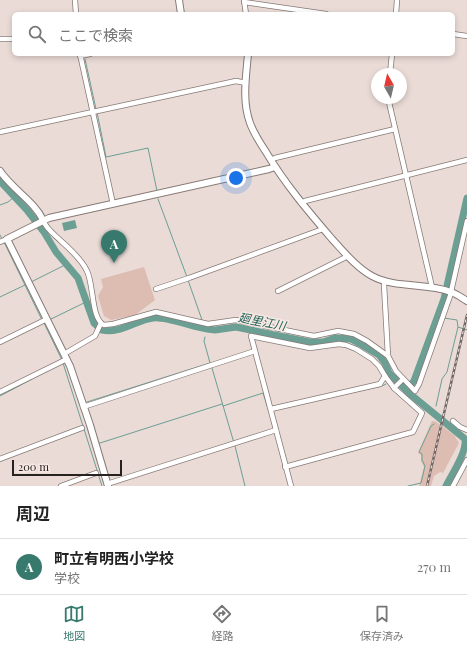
<!DOCTYPE html>
<html lang="ja">
<meta charset="utf-8">
<style>
:root{--surface:#fff;--page:#f6f6f6;--text:#222;--muted:#767676;--line:#e0e0e0;--accent:#377a6d}
body{margin:0;font-family:"Playfair Display","Noto Sans JP",serif;background:var(--page);color:var(--text)}
.compass{position:absolute;left:371px;top:68px;width:36px;height:36px;border-radius:50%;background:var(--surface);box-shadow:0 2px 6px #0003;rotate:352deg}
.scale{position:absolute;left:12px;bottom:10px;width:110px;box-sizing:border-box;padding-left:4px;border:2px solid #272220;border-top:0;font-size:11px;line-height:14px;white-space:nowrap;color:#272220;-webkit-text-stroke:3px #f7e8e3;paint-order:stroke}
.you{position:absolute;left:236px;top:178px;width:14px;height:14px;margin:-10px;border:3px solid #fff;border-radius:50%;background:#1a73e8;box-shadow:0 0 0 6px #1a73e833}
.badge{display:grid;place-items:center;width:26px;height:26px;border-radius:50%;background:var(--accent);color:#fff;font-size:13px;font-weight:700}
.pin{position:absolute;translate:-50% -33px;filter:drop-shadow(0 1px 2px #0008)}
.pin::after{content:'';position:absolute;top:21px;width:14px;height:12px;background:inherit;clip-path:polygon(0 0,100% 0,50% 100%)}
.list{margin:0;padding:0;list-style:none}
h2{display:flex;justify-content:space-between;align-items:center;height:52px;margin:0;padding:0 16px;font-size:17px}
h2 small{font-size:13px;font-weight:400;color:var(--muted)}
.list li{display:grid;grid-template-columns:26px 1fr auto;gap:12px;align-items:center;box-sizing:border-box;height:56px;padding:0 16px;border-top:1px solid var(--line)}
.list b{display:block;font-size:15px;white-space:nowrap}
.list p{margin:0;font-size:13px;white-space:nowrap;color:var(--muted)}
.list em{font-size:13px;font-style:normal;color:var(--muted)}
.icon{flex:none;width:22px;height:22px;fill:none;stroke:currentColor;stroke-width:2;stroke-linecap:round;stroke-linejoin:round}
.map{position:relative;flex:none;width:467px;height:486px;overflow:hidden}
.search{position:absolute;background:var(--surface);box-shadow:0 2px 6px #0003;left:12px;right:12px;top:12px;height:44px;display:flex;align-items:center;gap:10px;box-sizing:border-box;padding:0 14px;border-radius:6px;color:var(--muted);font-size:15px}
.sheet{height:108px;background:var(--surface)}
nav{display:flex;justify-content:space-around;align-items:center;box-sizing:border-box;height:56px;border-top:1px solid var(--line);background:var(--surface);font-size:11px;color:var(--muted)}
nav a{display:grid;justify-items:center;gap:2px}
nav .on{color:var(--accent)}
.map>svg:first-child{display:block}
.green{fill:#ddbcb1}
.water{fill:#6c9f93}
.lines{fill:none;stroke-linecap:round;stroke-linejoin:round}
.stream{stroke:#6c9f93;stroke-width:1}
.river{stroke:#6c9f93;stroke-width:7}
.street-casing{stroke:#877a76;stroke-width:6}
.secondary-casing{stroke:#877a76;stroke-width:8}
.street{stroke:#fff;stroke-width:4.5}
.secondary{stroke:#fff;stroke-width:6}
.rail-casing{stroke:#726966;stroke-width:2.5}
.rail{stroke:#f7e8e3;stroke-width:1;stroke-dasharray:3;stroke-linecap:butt}
.labels{text-anchor:middle;stroke-width:3;stroke-linejoin:round;paint-order:stroke}
.water-label{font-size:12px;font-style:italic;fill:#1f6256;stroke:#f7e8e3}
</style>
<div class="map">
<svg width="467" height="486" viewBox="0 0 467 486">
<rect width="100%" height="100%" fill="#eadbd6"/>
<g class="green">
<polygon points="144,267 155,300 135,315 111,320 104,316 98,296 103,287 101,279"/>
<polygon points="432,421 435,421 454,435 459,443 443,473 440,472 434,476 431,486 419,486 424,467 421,461 421,455 418,453"/>
</g>
<polygon class="water" points="75,220 77,228 64,231 62,223"/>
<g class="lines">
<g class="stream">
<polyline points="85,59 96,109"/>
<polyline points="97,112 106,157 148,148 157,191"/>
<polyline points="158,199 187,277"/>
<polyline points="0,205 8,202 14,197"/>
<polyline points="0,235 2,239"/>
<polyline points="4,242 42,320"/>
<polyline points="188,280 202,320"/>
<polyline points="31,282 67,264"/>
<polyline points="0,297 25,285"/>
<polyline points="49,320 86,302"/>
<polyline points="44,323 62,360"/>
<polyline points="458,327 467,330"/>
<polyline points="207,331 207,329"/>
<polyline points="205,337 204,341 210,363"/>
<polyline points="63,363 83,426"/>
<polyline points="212,368 234,443"/>
<polyline points="392,380 394,378"/>
<polyline points="0,396 32,379"/>
<polyline points="323,399 382,386 386,384"/>
<polyline points="87,402 210,363"/>
<polyline points="223,406 263,393 269,412"/>
<polyline points="436,406 442,379 447,372 458,327 457,320 444,318"/>
<polyline points="84,429 102,486"/>
<polyline points="465,439 467,438"/>
<polyline points="97,444 222,404"/>
<polyline points="235,446 245,486"/>
<polyline points="408,486 421,483 425,466 422,460 422,454 419,452 431,426 434,424"/>
</g>
<g class="river">
<path d="M0 181 27 210 44 232 56 252 78 278 94 323 102 330C120 334 136 320 153 318 165 316 193 327 207 329L215 330 236 327 309 342H323L335 338 351 339 362 345 379 355 385 363 389 373 410 394 465 439C467 452 452 474 446 486"/>
<polyline points="406,390 414,381 444,299 467,198"/>
</g>
<defs>
<g id="street">
<polyline points="75,0 76,14"/>
<polyline points="244,0 246,14"/>
<polyline points="244,2 326,14"/>
<polyline points="396,14 397,0"/>
<polyline points="453,34 467,36"/>
<polyline points="0,39 14,39"/>
<polyline points="80,54 113,204"/>
<polyline points="80,56 90,54"/>
<polyline points="390,74 392,54"/>
<polyline points="388,98 432,287"/>
<polyline points="0,132 236,81 246,83"/>
<polyline points="271,160 275,158 395,129"/>
<polyline points="301,203 305,201 467,160"/>
<path d="M43 220C46 229 54 234 61 241 70 249 82 260 87 271 94 285 91 319 104 325L113 324 156 312 208 324 236 320 314 336 338 331 354 334 367 341 388 356"/>
<polyline points="0,242 7,239"/>
<polyline points="385,282 384,285 388,356 396,371 415,391 419,384 450,296 467,221"/>
<polyline points="156,289 189,278 323,229"/>
<polyline points="278,291 348,256"/>
<polyline points="0,342 47,319"/>
<polyline points="64,354 95,336 101,323"/>
<polyline points="394,388 403,379"/>
<polyline points="0,392 67,359"/>
<polyline points="83,407 255,351"/>
<polyline points="271,409 380,384 385,376 394,388 422,413 413,432 285,467"/>
<polyline points="453,421 460,427 467,430"/>
<polyline points="0,459 82,428"/>
<polyline points="107,484 276,430"/>
<polyline points="61,486 96,473"/>
<polyline points="291,486 251,336 310,348 339,344 346,345 356,349 372,359 379,366 385,376"/>
<polyline points="453,486 467,460"/>
</g>
<g id="secondary">
<polyline points="179,0 181,14"/>
<path d="M248 54C246 77 242 101 250 123 254 134 260 143 266 152 285 184 308 211 332 239 344 252 356 267 372 276 396 289 426 282 451 292 457 294 462 298 467 301"/>
<path d="M0 171C12 189 34 201 43 220"/>
<polyline points="108,486 90,425 70,366 7,239 49,218 269,169 275,167"/>
</g>
</defs>
<use href="#street" class="street-casing"/>
<use href="#secondary" class="secondary-casing"/>
<use href="#street" class="street"/>
<use href="#secondary" class="secondary"/>
<defs>
<polyline id="rail" points="427,486 467,315"/>
</defs>
<use href="#rail" class="rail-casing"/>
<use href="#rail" class="rail"/>
</g>
<g class="labels">
<g class="water-label">
<text transform="translate(262 322) rotate(11)" y="4">廻里江川</text>
</g>
</g>
</svg>
<svg class="compass" viewBox="-18 -18 36 36"><path d="M0-13l5 13h-10z" fill="#e53935"/><path d="M0 13l5-13h-10z" fill="#767676"/></svg>
<div class="scale">200 m</div>
<div class="you"></div>
<div class="pin badge" style="left:114px;top:263px">A</div>
<div class="search"><svg class="icon" aria-label="search" viewBox="0 0 24 24"><circle cx="10" cy="10" r="6"/><path d="M15 15l6 6"/></svg>ここで検索</div>
</div>
<section class="sheet">
<h2>周辺<small></small></h2>
<ul class="list">
<li><span class="badge">A</span><div><b>町立有明西小学校</b><p>学校</p></div><em>270 m</em></li>
</ul>
</section>
<nav>
<a class="on"><svg class="icon" aria-label="map" viewBox="0 0 24 24"><path d="M3 6l6-2 6 2 6-2v14l-6 2-6-2-6 2zM9 4v14M15 6v14"/></svg>地図</a>
<a><svg class="icon" aria-label="directions" viewBox="0 0 24 24"><path d="M12 3l9 9-9 9-9-9zM9 14v-3h6M13 9l2 2-2 2"/></svg>経路</a>
<a><svg class="icon" aria-label="saved" viewBox="0 0 24 24"><path d="M7 4h10v16l-5-4-5 4z"/></svg>保存済み</a>
</nav>
